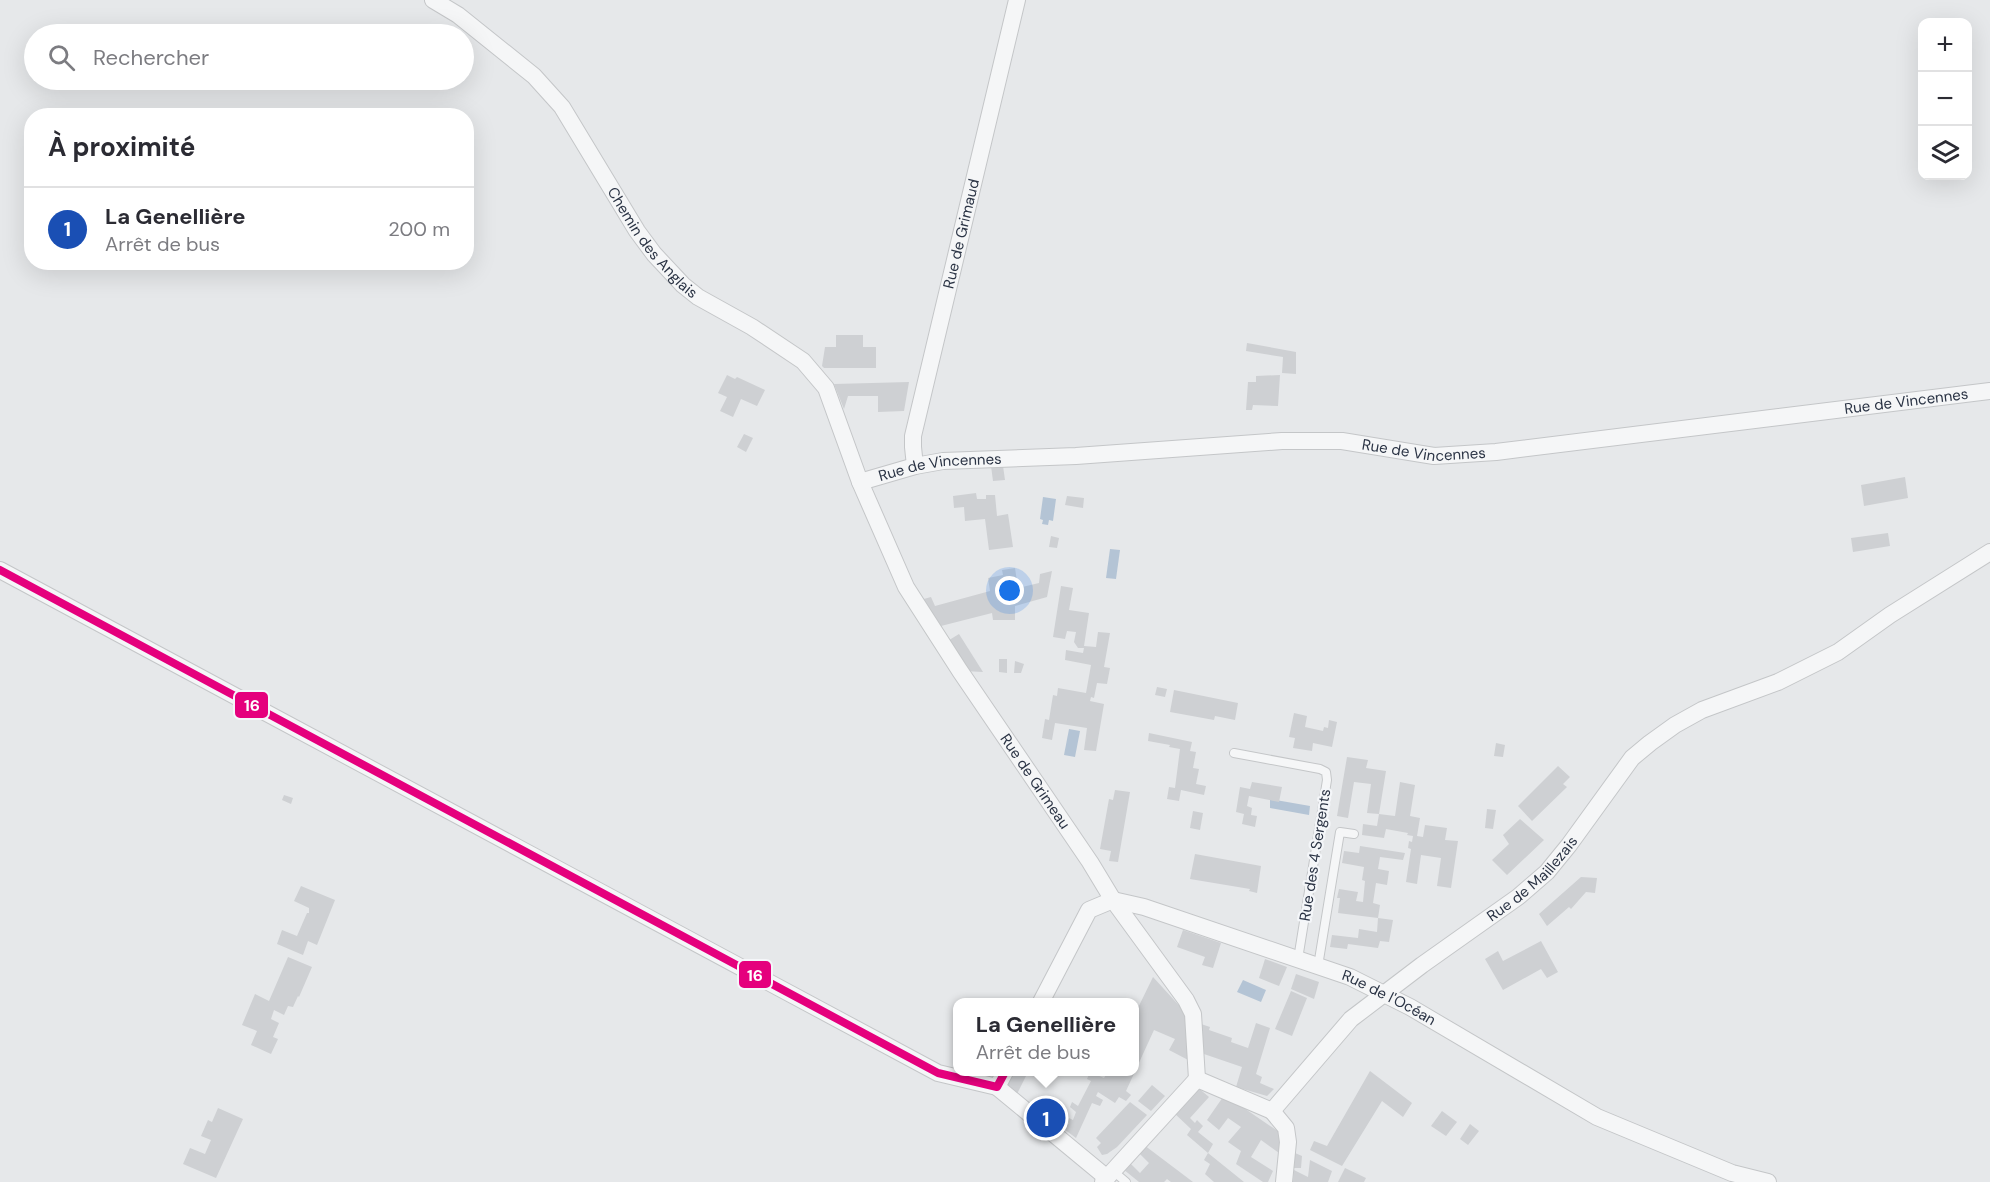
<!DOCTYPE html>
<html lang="fr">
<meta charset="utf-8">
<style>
:root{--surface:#fff;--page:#f7f7f7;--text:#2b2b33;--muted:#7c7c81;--line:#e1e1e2;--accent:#6c737f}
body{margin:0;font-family:"DM Sans",sans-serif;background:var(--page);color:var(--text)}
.controls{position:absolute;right:18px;top:18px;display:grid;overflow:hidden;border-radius:12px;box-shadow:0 6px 24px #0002}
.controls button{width:54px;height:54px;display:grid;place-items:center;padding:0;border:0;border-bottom:2px solid var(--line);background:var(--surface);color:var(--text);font:30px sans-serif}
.you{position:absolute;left:1010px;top:591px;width:21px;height:21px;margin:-15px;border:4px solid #fff;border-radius:50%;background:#1a73e8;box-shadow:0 0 0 9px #1a73e833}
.badge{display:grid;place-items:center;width:39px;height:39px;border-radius:50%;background:var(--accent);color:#fff;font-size:20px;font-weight:700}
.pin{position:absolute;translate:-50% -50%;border:3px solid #fff;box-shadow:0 2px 6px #0006}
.popup{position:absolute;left:953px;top:998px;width:186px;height:78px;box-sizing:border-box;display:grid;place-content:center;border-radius:12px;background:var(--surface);filter:drop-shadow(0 2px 4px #0005);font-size:20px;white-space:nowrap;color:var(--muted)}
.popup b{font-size:22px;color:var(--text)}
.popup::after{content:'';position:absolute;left:50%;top:100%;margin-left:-12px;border:12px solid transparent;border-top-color:var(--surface)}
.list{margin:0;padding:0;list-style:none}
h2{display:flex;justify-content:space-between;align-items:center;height:78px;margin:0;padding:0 24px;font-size:26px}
h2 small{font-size:20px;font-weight:400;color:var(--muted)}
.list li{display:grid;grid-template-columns:39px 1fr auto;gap:18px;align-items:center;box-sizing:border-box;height:84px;padding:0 24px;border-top:2px solid var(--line)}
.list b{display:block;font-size:22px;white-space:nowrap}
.list p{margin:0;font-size:20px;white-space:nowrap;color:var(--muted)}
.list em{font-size:20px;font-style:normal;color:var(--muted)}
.icon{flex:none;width:33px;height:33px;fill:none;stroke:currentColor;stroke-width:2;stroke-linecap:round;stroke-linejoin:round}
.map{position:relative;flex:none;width:1990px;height:1182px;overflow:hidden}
.search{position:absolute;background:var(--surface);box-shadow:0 6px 24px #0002;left:24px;top:24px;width:450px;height:66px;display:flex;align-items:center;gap:15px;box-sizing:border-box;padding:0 21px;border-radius:33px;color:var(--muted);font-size:22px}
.panel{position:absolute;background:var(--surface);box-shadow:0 6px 24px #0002;left:24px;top:108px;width:450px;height:162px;border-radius:24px}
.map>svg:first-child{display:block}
.water{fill:#b4c4d5}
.building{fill:#ced0d3}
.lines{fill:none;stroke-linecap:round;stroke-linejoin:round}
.service-casing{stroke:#c4c6c8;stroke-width:10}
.minor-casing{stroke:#c4c6c8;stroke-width:18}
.service{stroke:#f5f6f7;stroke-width:8}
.minor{stroke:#f5f6f7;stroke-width:16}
.bus-1-casing{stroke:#f4f6f9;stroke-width:12}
.bus-1{stroke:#e5007d;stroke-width:8}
.labels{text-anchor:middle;stroke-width:4.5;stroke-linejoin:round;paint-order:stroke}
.street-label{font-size:15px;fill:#2b3445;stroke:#f4f6f9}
.line-badge{stroke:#f4f6f9;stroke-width:2}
.badge-label{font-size:16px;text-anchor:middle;font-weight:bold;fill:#fff}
</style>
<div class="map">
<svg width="1990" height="1182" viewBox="0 0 1990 1182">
<rect width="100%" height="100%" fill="#e6e8ea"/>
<g class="water">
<polygon points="1043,497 1056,499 1053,521 1049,520 1048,525 1042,524 1043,520 1040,519"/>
<polygon points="1110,549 1120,550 1116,579 1106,578"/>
<polygon points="1069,729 1080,731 1075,757 1064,755"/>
<polygon points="1270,799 1310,806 1309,815 1270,808"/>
<polygon points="1243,980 1266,990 1261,1002 1237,992"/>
</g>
<g class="building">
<polygon points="836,335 863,335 863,347 876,347 876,368 824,368 822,366 825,347 836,347"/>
<polygon points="1247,343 1296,352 1296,374 1282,373 1283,357 1246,351"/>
<polygon points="727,375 735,379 737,377 765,390 757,406 741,399 733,417 720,411 727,397 718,393"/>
<polygon points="1280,375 1278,406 1253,405 1252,410 1246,410 1248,382 1256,382 1256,376"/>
<polygon points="909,382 904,411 878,412 878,396 848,396 844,409 834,384"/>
<polygon points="744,434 753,438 746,452 737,447"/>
<polygon points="991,466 1003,466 1005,480 993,481"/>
<polygon points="1905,477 1908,498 1864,506 1861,485"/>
<polygon points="976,493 977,499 986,499 986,495 995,495 997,516 1008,514 1013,547 989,550 985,519 965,521 964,507 954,508 953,496"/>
<polygon points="1067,496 1084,498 1083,508 1065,505"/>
<polygon points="1888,533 1890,546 1853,552 1851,538"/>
<polygon points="1051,536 1059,538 1057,548 1049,547"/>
<polygon points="1015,568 1018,588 1039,583 1040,574 1052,571 1047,597 1015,606 1015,620 993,620 992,613 937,627 920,600 931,597 935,606 990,591 988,578 1003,575 1002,570"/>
<polygon points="1061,586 1073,588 1069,610 1089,613 1084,646 1096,647 1098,632 1110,633 1104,667 1110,668 1107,684 1097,683 1094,698 1091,697 1090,701 1104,704 1096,751 1084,750 1087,728 1055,723 1052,740 1042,738 1045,719 1049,720 1053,695 1057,696 1058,688 1086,693 1091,665 1065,660 1066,650 1083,653 1084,648 1078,648 1074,642 1076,632 1067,631 1065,639 1053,637"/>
<polygon points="959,634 983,672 964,671 946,642"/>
<polygon points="999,659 1007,659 1007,673 999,672"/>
<polygon points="1015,661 1024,664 1021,673 1014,673"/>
<polygon points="1157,687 1167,689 1165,697 1155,695"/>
<polygon points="1174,690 1238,703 1235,720 1215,716 1214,720 1170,712"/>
<polygon points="1294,713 1307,716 1305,727 1323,731 1324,727 1328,728 1329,720 1337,722 1332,747 1313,743 1312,751 1293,748 1295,738 1289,737"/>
<polygon points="1149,733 1192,742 1190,751 1196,752 1193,768 1199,769 1196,784 1206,786 1204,795 1181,790 1179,801 1167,799 1169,787 1175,788 1180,749 1169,747 1170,745 1148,741"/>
<polygon points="1496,743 1505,745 1503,757 1494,756"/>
<polygon points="1347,757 1368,760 1366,768 1386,771 1379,814 1367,813 1371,784 1354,782 1348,818 1337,816"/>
<polygon points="1558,766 1570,777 1563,784 1567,787 1532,821 1518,806"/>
<polygon points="1252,782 1282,787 1279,802 1249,796 1247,806 1252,808 1251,815 1257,816 1255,827 1242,824 1244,814 1236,812 1240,787 1250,789"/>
<polygon points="1400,782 1415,785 1410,816 1420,818 1417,836 1423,837 1425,825 1447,828 1445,840 1458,841 1451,888 1437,886 1441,858 1421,855 1417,884 1406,882 1411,849 1408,848 1409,841 1412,842 1413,836 1407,835 1408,833 1386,829 1384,838 1362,835 1363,824 1377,826 1379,814 1395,816"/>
<polygon points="1115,790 1130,792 1118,862 1109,861 1111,851 1100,849 1109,799 1113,800"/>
<polygon points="284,795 293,798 291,804 282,800"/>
<polygon points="1487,809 1496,810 1493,829 1485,828"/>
<polygon points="1193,811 1203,813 1200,830 1190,828"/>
<polygon points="1520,819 1544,840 1507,875 1492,860 1509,844 1503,835"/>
<polygon points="1360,846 1405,853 1403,860 1380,857 1378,869 1389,871 1387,885 1376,883 1373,903 1380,905 1378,918 1338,913 1340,898 1337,898 1339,889 1358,892 1356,901 1363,902 1365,881 1362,880 1364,867 1342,863 1344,851 1359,853"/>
<polygon points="1195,854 1261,866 1257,893 1249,891 1250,889 1190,879"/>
<polygon points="1581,877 1597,878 1595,893 1586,892 1571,909 1569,907 1547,926 1539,914"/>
<polygon points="301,886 335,900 317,945 308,941 303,955 277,944 282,930 297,936 307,913 309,913 309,908 294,901"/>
<polygon points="1378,918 1393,920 1389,942 1380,941 1378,948 1348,944 1347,949 1330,947 1332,935 1358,938 1359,929 1377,932"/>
<polygon points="1183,930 1221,943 1213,968 1202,965 1205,957 1177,947"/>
<polygon points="1541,941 1558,972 1547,978 1541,969 1503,990 1485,959 1498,951 1503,961"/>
<polygon points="288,957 312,967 299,997 298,996 293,1007 288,1006 284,1015 274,1010 271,1019 279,1023 273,1037 278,1039 271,1054 251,1045 257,1031 242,1025 255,994 269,1001"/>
<polygon points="1265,959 1287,967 1279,986 1259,978"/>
<polygon points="1296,974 1319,982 1314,999 1291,989"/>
<polygon points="1153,977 1185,1012 1192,1062 1169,1050 1175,1039 1154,1030 1126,1091 1131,1095 1126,1101 1119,1097 1115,1103 1098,1092 1096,1096 1103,1100 1100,1106 1092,1103 1076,1138 1064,1129 1069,1123 1068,1122 1069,1118 1073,1120 1076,1112 1070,1107 1072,1102 1078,1106 1091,1081 1087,1079 1090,1072 1104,1078 1108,1072 1134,1072 1134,1016"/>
<polygon points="1291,991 1307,998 1292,1036 1275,1029"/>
<polygon points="1198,1023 1210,1027 1209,1030 1232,1038 1231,1042 1248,1048 1256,1023 1270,1028 1256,1074 1262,1077 1260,1083 1274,1089 1267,1096 1236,1087 1242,1067 1201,1053"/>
<polygon points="1370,1071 1412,1103 1403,1117 1382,1101 1342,1166 1310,1150 1314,1141 1327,1146"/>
<polygon points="1013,1072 1028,1072 1017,1094 1006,1086"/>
<polygon points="1152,1085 1165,1096 1151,1111 1138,1101"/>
<polygon points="1196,1086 1209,1097 1190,1118 1195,1123 1197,1120 1203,1126 1198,1132 1213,1144 1208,1153 1244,1182 1214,1182 1205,1174 1210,1164 1204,1160 1208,1153 1187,1135 1191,1129 1173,1112"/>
<polygon points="1223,1097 1238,1104 1282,1134 1279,1153 1261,1140 1251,1157 1273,1171 1268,1182 1263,1182 1236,1164 1241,1151 1228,1142 1241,1127 1228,1118 1219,1130 1207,1120"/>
<polygon points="1130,1102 1147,1115 1117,1147 1107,1154 1102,1155 1097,1147 1101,1143 1096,1138"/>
<polygon points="218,1108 243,1119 216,1178 183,1164 190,1148 205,1154 211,1140 201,1136 208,1120 212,1122"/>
<polygon points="1442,1111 1457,1122 1446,1136 1431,1126"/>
<polygon points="1470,1124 1479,1131 1468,1145 1460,1139"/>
<polygon points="1144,1145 1193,1182 1171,1182 1167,1179 1164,1182 1139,1182 1123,1169 1129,1162 1140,1173 1149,1163 1138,1152"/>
<polygon points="1295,1153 1302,1156 1301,1168 1294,1168"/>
<polygon points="1310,1160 1332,1171 1328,1182 1293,1182 1294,1170 1308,1177"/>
<polygon points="1345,1168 1366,1178 1364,1182 1338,1182"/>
</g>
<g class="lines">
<defs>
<g id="service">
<polyline points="1234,753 1320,769 1326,772 1327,780 1298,959"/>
<polyline points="1318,966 1340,832 1354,834"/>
<polyline points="1113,1171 1126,1182"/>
</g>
<g id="minor">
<path id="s1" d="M433 0 458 15 534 76 562 107 637 231 654 254 683 285 698 297 752 327 803 361 826 388 860 482 906 587 960 671 1090 862 1113 900 1186 1000 1193 1014 1197 1079"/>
<path id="s2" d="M915 466 913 447V436L1017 0"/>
<path id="s3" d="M860 482 915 466 943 461 1076 456 1282 441H1342L1434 456 1496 452 1990 391"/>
<polyline points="0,570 938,1073 997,1087 1005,1072"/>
<path id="s4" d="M1041 1002 1089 910 1113 900 1144 907 1350 977 1410 1007 1597 1117 1732 1173 1768 1182"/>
<polyline points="997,1087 1107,1178"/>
<polyline points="1272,1111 1286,1128 1288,1142 1284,1182"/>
<path id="s5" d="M1103 1182 1197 1079 1272 1111 1351 1019 1422 965 1518 897 1547 872 1569 845 1632 758 1650 743 1675 725 1702 710 1778 682 1838 652 1890 615 1990 552"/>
</g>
</defs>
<use href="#service" class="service-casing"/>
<use href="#minor" class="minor-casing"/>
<use href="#service" class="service"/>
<use href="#minor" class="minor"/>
<defs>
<polyline id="bus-1" points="0,570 938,1073 997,1087 1005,1072"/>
</defs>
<use href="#bus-1" class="bus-1-casing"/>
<use href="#bus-1" class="bus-1"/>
</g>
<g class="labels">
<g class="street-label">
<text dy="5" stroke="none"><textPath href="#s2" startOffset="238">Rue de Grimaud</textPath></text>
<text dy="5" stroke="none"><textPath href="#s1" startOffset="332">Chemin des Anglais</textPath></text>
<text dy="5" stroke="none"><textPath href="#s3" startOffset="1054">Rue de Vincennes</textPath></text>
<text dy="5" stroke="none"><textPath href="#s3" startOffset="568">Rue de Vincennes</textPath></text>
<text dy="5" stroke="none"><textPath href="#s3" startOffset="82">Rue de Vincennes</textPath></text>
<text dy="5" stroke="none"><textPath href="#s1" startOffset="1010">Rue de Grimeau</textPath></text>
<text transform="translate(1315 855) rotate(-81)" y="5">Rue des 4 Sergents</text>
<text dy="5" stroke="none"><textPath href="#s5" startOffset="572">Rue de Maillezais</textPath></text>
<text dy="5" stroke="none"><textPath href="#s4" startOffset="423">Rue de l'Océan</textPath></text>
</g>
</g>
<g class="line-badge">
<rect x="234" y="691" width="35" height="28" rx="6" fill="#e5007d"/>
<rect x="738" y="960" width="34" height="29" rx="6" fill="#e5007d"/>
</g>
<g class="badge-label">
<text x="252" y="711">16</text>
<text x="755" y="981">16</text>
</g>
</svg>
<div class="controls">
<button>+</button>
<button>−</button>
<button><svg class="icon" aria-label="layers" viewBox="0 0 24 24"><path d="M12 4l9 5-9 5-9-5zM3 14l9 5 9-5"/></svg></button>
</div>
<div class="you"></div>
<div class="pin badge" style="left:1046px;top:1118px;background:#1a4fb4">1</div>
<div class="popup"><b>La Genellière</b>Arrêt de bus</div>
<div class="search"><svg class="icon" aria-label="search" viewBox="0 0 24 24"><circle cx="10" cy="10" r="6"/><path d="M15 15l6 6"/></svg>Rechercher</div>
<section class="panel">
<h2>À proximité<small></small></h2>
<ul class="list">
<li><span class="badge" style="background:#1a4fb4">1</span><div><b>La Genellière</b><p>Arrêt de bus</p></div><em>200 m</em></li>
</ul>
</section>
</div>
